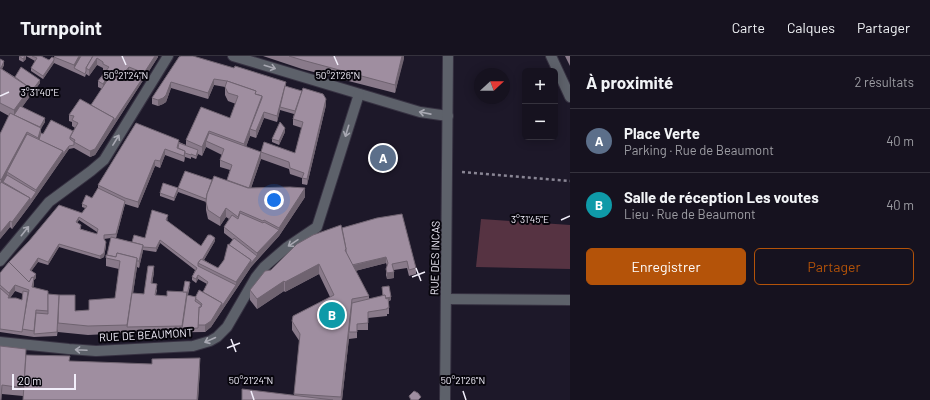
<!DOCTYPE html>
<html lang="fr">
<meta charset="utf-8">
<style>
:root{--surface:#16121f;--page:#1f1b28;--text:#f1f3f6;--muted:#9e9ea4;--line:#35323d;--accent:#b45309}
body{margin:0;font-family:Barlow,sans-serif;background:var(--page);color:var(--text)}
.controls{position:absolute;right:12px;top:12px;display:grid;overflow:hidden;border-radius:6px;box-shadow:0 2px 10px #0003}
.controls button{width:36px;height:36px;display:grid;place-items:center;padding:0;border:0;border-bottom:1px solid var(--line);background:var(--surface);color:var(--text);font:20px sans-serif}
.compass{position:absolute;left:474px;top:12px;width:36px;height:36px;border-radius:50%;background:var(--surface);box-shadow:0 2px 10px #0003;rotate:69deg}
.scale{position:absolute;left:12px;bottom:10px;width:64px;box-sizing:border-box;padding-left:4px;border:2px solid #f2effb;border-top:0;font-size:11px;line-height:14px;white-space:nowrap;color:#f2effb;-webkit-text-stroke:3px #07050c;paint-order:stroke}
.you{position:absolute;left:274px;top:144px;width:14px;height:14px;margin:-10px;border:3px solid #fff;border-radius:50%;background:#1a73e8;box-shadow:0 0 0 6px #1a73e833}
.badge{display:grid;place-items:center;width:26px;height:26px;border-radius:50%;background:var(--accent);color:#fff;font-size:13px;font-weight:700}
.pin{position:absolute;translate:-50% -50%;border:2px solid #fff;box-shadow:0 1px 4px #0006}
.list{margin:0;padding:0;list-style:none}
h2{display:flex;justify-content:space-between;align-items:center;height:52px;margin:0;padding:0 16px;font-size:17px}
h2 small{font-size:13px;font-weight:400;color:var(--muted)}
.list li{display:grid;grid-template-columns:26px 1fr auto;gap:12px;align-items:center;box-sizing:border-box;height:64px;padding:0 16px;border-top:1px solid var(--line)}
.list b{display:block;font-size:15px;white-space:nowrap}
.list p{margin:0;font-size:13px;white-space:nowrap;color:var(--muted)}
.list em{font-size:13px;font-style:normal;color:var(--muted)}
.actions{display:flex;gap:8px;padding:12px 16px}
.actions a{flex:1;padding:9px 0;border:1px solid var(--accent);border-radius:6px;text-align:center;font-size:14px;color:var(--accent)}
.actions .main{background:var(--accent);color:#fff}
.map{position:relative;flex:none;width:570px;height:344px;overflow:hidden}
header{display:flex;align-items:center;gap:24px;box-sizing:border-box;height:56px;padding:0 20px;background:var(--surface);border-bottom:1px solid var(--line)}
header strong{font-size:19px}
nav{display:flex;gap:22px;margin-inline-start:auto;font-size:14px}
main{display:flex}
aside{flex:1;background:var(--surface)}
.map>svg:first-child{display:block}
.grass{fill:#563342}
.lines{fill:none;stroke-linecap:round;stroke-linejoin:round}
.minor-casing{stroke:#373242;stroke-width:12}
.path{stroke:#898594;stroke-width:2.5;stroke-dasharray:3 3;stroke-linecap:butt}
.minor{stroke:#5d616a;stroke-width:10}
.wall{fill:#897a8a;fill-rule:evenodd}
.shaded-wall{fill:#6f6370}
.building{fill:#9f8ea0;stroke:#6f6370;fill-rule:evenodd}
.oneway{stroke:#a8a8b2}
.ticks{fill:none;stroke:#f2effb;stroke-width:1.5}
.labels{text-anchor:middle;stroke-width:4;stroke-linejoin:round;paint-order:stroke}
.street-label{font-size:11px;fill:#f2effb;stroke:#07050c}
.ticks-label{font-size:10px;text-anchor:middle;fill:#f2effb;stroke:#07050c;stroke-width:4;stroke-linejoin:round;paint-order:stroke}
</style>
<header>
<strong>Turnpoint</strong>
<nav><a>Carte</a><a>Calques</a><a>Partager</a></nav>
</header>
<main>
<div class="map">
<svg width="570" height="344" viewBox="0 0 570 344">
<rect width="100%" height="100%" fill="#1d1829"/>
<polygon class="grass" points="481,163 570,169 570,213 476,211"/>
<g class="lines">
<defs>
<g id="minor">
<polyline points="233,0 420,56 448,60"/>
<polyline points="551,0 570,41"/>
<polyline points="0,205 49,146 91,115 104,104 168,0"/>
<polyline points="446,243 570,244"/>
<polyline points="0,286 69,293 96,295 193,290 210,285 217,281 227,271 256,221 264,211 286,192 317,171 359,38"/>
<polyline points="445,344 448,0"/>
</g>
</defs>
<use href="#minor" class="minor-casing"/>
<polyline class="path" points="462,116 570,125"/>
<use href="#minor" class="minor"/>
</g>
<g class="wall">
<polygon points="19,0 41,0 49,4 54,2 54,1 158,0 158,1 95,99 90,101 74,92 69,93 30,149 12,173 10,171 0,183 0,78 9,60 0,55 0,3 4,9 2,13 15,21 40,27 22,51 45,66 41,72 41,77 43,78 73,75 75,72 72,70 72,66 69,65 69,59 91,49 102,33 98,31 98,25 105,15 103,14 103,12 97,9 89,20 86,18 85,21 54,7 43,23 31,15 31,12 35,5 26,0 26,3 23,6 19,4"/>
<polygon points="263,0 404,0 395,37 302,13"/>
<polygon points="565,0 570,0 570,10"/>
<path d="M179 1 286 30 326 49 307 129 302 128V122L290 118 289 113 261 103V96L295 97 302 72 293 69V63L294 58 280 54 277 66 264 62 256 82 250 80 246 91 261 103 251 132 305 141 279 180 251 211 211 271 205 276 127 277 88 279 58 276V273L57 280 34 281 0 276V217L9 206 82 157 85 152 82 151V148L92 142 98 132V129L136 67 186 89V84L230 62 236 48 228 45 225 39V31L214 29 208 43 171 32 166 46 163 48 158 50 152 48V42ZM206 91 222 99 220 104V111L230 114 227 124H212L160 137V140L174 145 178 136 206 146V154L208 163 220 170 226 161 229 163 224 171V177L233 184 229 189 224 204 218 212 204 204 215 185 201 190 167 165 168 162 145 182 132 186 114 182H116L125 148 138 152 155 110 160 112 165 99 184 106 185 101 191 103V101L196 103 198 98 202 100ZM79 164 97 176V178L81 173V172L77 167ZM111 182 107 199H106V210L119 213 115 242 89 254 75 255 48 238 33 232 34 224 36 222 31 215 38 206 48 209 59 191 100 203 104 201 106 190 104 184V183ZM160 187 195 214 192 221V224L196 227 198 223 207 228 203 236 196 241 188 239 190 230 183 236 167 240 156 239 157 234 152 228 154 216 144 238 133 237 137 211 139 212 143 194 156 196ZM15 235 23 238 22 244 10 242Z"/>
<polygon points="285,76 279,89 272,86 272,83"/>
<polygon points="377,162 416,212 416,218 409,220 407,212 394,214 394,222 387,223 386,219 387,210 386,207 355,215 369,240 369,243 383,240 382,231 391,244 389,245 389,258 387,258 387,260 368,262 368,274 357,274 357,282 349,283 349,282 342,344 242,344 294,339 300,286 292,274 292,265 330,241 319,218 285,236 284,235 257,253 250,244 250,234 271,214 342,172"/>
<polygon points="0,290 26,299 70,305 200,312 198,344 23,344 23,340 2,338"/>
</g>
<g class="shaded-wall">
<polygon points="25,0 26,3 23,6 23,3"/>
<polygon points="79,0 83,0 74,12 74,9"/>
<polygon points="155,0 158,0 158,1 144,23 144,17"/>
<polygon points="402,0 404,0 404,3 395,37 395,29"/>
<polygon points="97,2 97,9 89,20 89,14"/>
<polygon points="54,4 54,7 43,23 43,20"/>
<polygon points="4,5 4,9 0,17 0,14"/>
<polygon points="129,11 129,17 123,25 123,18"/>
<polygon points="110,17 110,23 103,34 103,28"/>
<polygon points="144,20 144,23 95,99 90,101 90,95 114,62"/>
<polygon points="214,23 214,29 208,43 208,37"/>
<polygon points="40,24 40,27 30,40 30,37"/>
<polygon points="171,26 171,32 166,46 163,48 158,50 158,44"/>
<polygon points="286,26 286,32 280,51 280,54 277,66 277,60"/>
<polygon points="30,32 30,40 14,63 14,54"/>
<polygon points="262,40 262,48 250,73 250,80 244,96 244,88"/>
<polygon points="326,43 326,49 307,129 307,123"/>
<polygon points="264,56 264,62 256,82 256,75"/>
<polygon points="45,62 45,66 38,78 38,75"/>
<polygon points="41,72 41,80 38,90 38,82"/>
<polygon points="285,72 285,76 279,89 279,85"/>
<polygon points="209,75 209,83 206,85 206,91 202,100 202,91"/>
<polygon points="27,76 27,85 7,116 7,121 1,129 1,124"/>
<polygon points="69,90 69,93 30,149 12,173 12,166 30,142 36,136 36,134 63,95"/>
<polygon points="165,93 165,99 160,112 160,105"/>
<polygon points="198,94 198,98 196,103 196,100"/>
<polygon points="185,95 185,101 184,106 184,100"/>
<polygon points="261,96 261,103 248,141 248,134"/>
<polygon points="155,104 155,110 138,152 138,146"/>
<polygon points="178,132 178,136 174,145 174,142"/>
<polygon points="305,132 305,141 279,180 257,204 257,197 279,174 279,172"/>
<polygon points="125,145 125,148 116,182 116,178"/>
<polygon points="226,152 226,161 220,170 220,162"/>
<polygon points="79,161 79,164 76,169 76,166"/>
<polygon points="10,165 10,171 0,183 0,177"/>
<polygon points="215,182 215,185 201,209 200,208"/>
<polygon points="160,184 160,187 156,196 156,192"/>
<polygon points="106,186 106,190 104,201 100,203 100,200"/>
<polygon points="59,188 59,191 48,209 48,206"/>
<polygon points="143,189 143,195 139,212 139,205"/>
<polygon points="257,200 257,204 251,211 211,271 205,276 205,269 236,229 236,226 251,204"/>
<polygon points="386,201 386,207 351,216 351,210"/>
<polygon points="38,202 38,206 30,217 30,214"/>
<polygon points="137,202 137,211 128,271 127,271"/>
<polygon points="319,208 319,218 285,236 285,226"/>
<polygon points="154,210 154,216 151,234 151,227"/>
<polygon points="394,216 394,222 387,223 387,217"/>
<polygon points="36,218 36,222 34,224 34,229 32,238 29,228"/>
<polygon points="198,219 198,223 196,227 196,223"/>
<polygon points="284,225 284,235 257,253 257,243"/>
<polygon points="15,229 15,235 8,245 8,242 9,240 9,237"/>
<polygon points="391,241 391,244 384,246 384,242"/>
<polygon points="352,243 352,253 349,276 349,282 342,344 341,344"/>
<polygon points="200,302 200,312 198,344 197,344"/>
</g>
<g class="building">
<polygon points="19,0 25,0 23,3"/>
<polygon points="32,0 41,0 49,4 52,1 54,2 54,4 43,20 31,12 37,2"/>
<polygon points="55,0 79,0 74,9 54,1"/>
<polygon points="81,0 93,0 86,12 86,15 85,18 74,12"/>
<polygon points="93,0 155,0 144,17 129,11 123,18 115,19 110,17 103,28 98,25 109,11 103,8 103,6 97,2 89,14 86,12"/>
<polygon points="181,0 193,0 234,12 235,10 286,26 277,60 264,56 256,75 250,73 262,42 262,40 255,38 256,35 227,25 214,23 208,37 171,26 166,39 163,42 158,44 152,42 179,1"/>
<polygon points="289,0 402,0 395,29 302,4"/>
<polygon points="0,3 4,5 1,12 0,12"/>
<polygon points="21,11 40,24 30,37 30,32 15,21"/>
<polygon points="0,12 30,32 14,54 0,47"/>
<polygon points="129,14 144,20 114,65 114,62 91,49 110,20 115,22 123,21"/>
<polygon points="227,25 256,35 255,38 262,40 244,88 209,75 202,91 186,84 201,51 230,62 238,40 228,37 225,31"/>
<polygon points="285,30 302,35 295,55 280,51"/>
<polygon points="303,32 323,38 326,43 307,123 302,122 304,117 290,112 289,106 261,96 264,86 295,97 303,66 293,63"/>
<polygon points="80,43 114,62 95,93 90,95 74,86 75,84 70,81 78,67 72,64 74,60 69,59"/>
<polygon points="20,50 45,62 40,71 14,59"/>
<polygon points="10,57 41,72 38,82 27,76 1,124 0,123 0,78"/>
<polygon points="51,64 73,75 70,81 70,83 74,86 74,89 69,90 63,98 63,95 39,84 41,77 43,78"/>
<polygon points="280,66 285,72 279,85 272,83"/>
<polygon points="136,67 179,84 177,92 185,95 184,100 165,93 160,105 155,104 138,146 125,142 98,129"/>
<polygon points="209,77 261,96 249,132 227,124 232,109 220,104 224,93 206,85"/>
<polygon points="27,78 63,95 36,134 7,116"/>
<polygon points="179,87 198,94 196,100 191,98 191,99 185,97 185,95 178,92"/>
<polygon points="185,115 212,124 207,138 206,143 178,132 174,142 160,137 163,127 178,132"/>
<polygon points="7,119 36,136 30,145 30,142 3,126"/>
<polygon points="214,120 248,132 290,131 305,132 279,172 264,164 263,165 240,155 238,161 226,152 220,162 208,154 206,146 207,138"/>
<polygon points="1,126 30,142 12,166 10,165 0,177 0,128"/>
<path d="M98 132 125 145 116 178 104 179V183L106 186 104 197 100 200 59 188 48 206 38 202 30 214 36 218 33 222 32 221 29 226 9 206 29 185 59 149 82 157 87 150 82 148 86 139 92 142ZM79 161 98 173 97 178 80 173 81 169 76 166Z"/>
<polygon points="152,154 168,159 166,164 201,190 208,179 211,179 215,182 202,204 201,203 198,207 198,210 236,229 222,250 222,247 203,236 208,226 198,219 196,223 192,221 197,212 160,184 156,192 143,191 143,189 132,186 134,179 145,182"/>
<polygon points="240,157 263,167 264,166 279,174 257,197 224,171 232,159 238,163"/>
<polygon points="402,158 416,212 409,214 407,205 392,208 394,216 387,217 386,213 388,207 386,201 352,209 346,197 346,193 342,172 377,162"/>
<polygon points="341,169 346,193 345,194 369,240 352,243 341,341 294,338 300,278 292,265 293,260 334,239 319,208 285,226 284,225 257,243 250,234 265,215 271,214 297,188 313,179"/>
<polygon points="111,181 143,189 139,205 137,205 137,202 117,197 116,201 107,199"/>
<polygon points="234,182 257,200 251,207 251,204 229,189"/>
<polygon points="228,188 251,204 236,226 198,207 201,203 218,212 224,204"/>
<polygon points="117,197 137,202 127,269 88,270 58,267 59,239 75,239 75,255 89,254 89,244 115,242 120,205 106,202 106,199 116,201"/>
<polygon points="9,206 29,226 32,221 34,222 32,231 48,235 48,255 36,254 34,275 22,273 29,234 15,229 9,237 0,229 0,217"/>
<polygon points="148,210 154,210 151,227 157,228 155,239 167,240 167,235 187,236 182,270 127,271 132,237 144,238"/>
<polygon points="185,225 190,226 187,239 187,236 183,236"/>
<polygon points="389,230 391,241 386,242 385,239 383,240 382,231"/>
<polygon points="0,232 9,240 8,242 16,242 22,244 23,235 28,236 22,276 0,273"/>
<polygon points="199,234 222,247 211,265 205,269 198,269 199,251 201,251 202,248 195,242"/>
<polygon points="48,238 59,239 57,276 34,278 36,257 48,258"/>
<polygon points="187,239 196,241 195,245 201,249 201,251 199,251 198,272 182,273"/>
<polygon points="385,239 386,243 388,242 389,252 387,252 387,253 368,256 368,267 357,268 357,276 349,276 352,247"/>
<polygon points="0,290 26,293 24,332 2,329 1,344 0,344"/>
<polygon points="26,299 70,300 69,305 152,308 152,303 200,302 197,344 23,344"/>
<polygon points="242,333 333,344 242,344"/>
<polygon points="414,335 418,337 421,341 418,344 411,344 409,340"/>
</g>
<defs><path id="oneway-shaft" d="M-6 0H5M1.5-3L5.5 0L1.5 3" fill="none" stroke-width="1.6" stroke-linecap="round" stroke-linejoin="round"/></defs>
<g class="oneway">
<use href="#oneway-shaft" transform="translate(270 11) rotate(17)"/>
<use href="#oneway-shaft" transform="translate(425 57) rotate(-169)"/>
<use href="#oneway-shaft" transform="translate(347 75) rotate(107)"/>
<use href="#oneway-shaft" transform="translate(116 84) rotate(-58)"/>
<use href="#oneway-shaft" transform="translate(25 175) rotate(-51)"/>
<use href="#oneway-shaft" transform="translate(293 187) rotate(146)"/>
<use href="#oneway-shaft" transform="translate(210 284) rotate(156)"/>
<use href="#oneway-shaft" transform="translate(81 294) rotate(-177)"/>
</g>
<path class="ticks" d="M122 0 126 9M334 0 338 9M0 40 9 36M561 164 570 160M416 212 421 225M412 221 425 216M231 283 236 296M227 292 240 287M251 335 254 344M463 335 466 344"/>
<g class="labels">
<g class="street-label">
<text transform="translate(435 202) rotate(-89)" y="4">RUE DES INCAS</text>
<text transform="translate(146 279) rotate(-3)" y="4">RUE DE BEAUMONT</text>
</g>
</g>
<g class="ticks-label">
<text x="126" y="23">50°21'24"N</text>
<text x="338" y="23">50°21'26"N</text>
<text x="40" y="40">3°31'40"E</text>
<text x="530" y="167">3°31'45"E</text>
<text x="251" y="328">50°21'24"N</text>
<text x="463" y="328">50°21'26"N</text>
</g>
</svg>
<div class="controls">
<button>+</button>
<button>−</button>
</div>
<svg class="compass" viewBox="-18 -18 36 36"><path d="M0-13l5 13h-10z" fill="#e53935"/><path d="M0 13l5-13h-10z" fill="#9e9ea4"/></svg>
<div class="scale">20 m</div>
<div class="you"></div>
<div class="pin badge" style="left:383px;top:102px;background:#5c6f8a">A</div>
<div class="pin badge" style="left:332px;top:259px;background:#0f9aa8">B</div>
</div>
<aside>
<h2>À proximité<small>2 résultats</small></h2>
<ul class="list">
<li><span class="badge" style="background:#5c6f8a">A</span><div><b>Place Verte</b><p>Parking · Rue de Beaumont</p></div><em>40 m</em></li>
<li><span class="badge" style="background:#0f9aa8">B</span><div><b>Salle de réception Les voutes</b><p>Lieu · Rue de Beaumont</p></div><em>40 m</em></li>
</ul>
<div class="actions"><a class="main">Enregistrer</a><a>Partager</a></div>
</aside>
</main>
